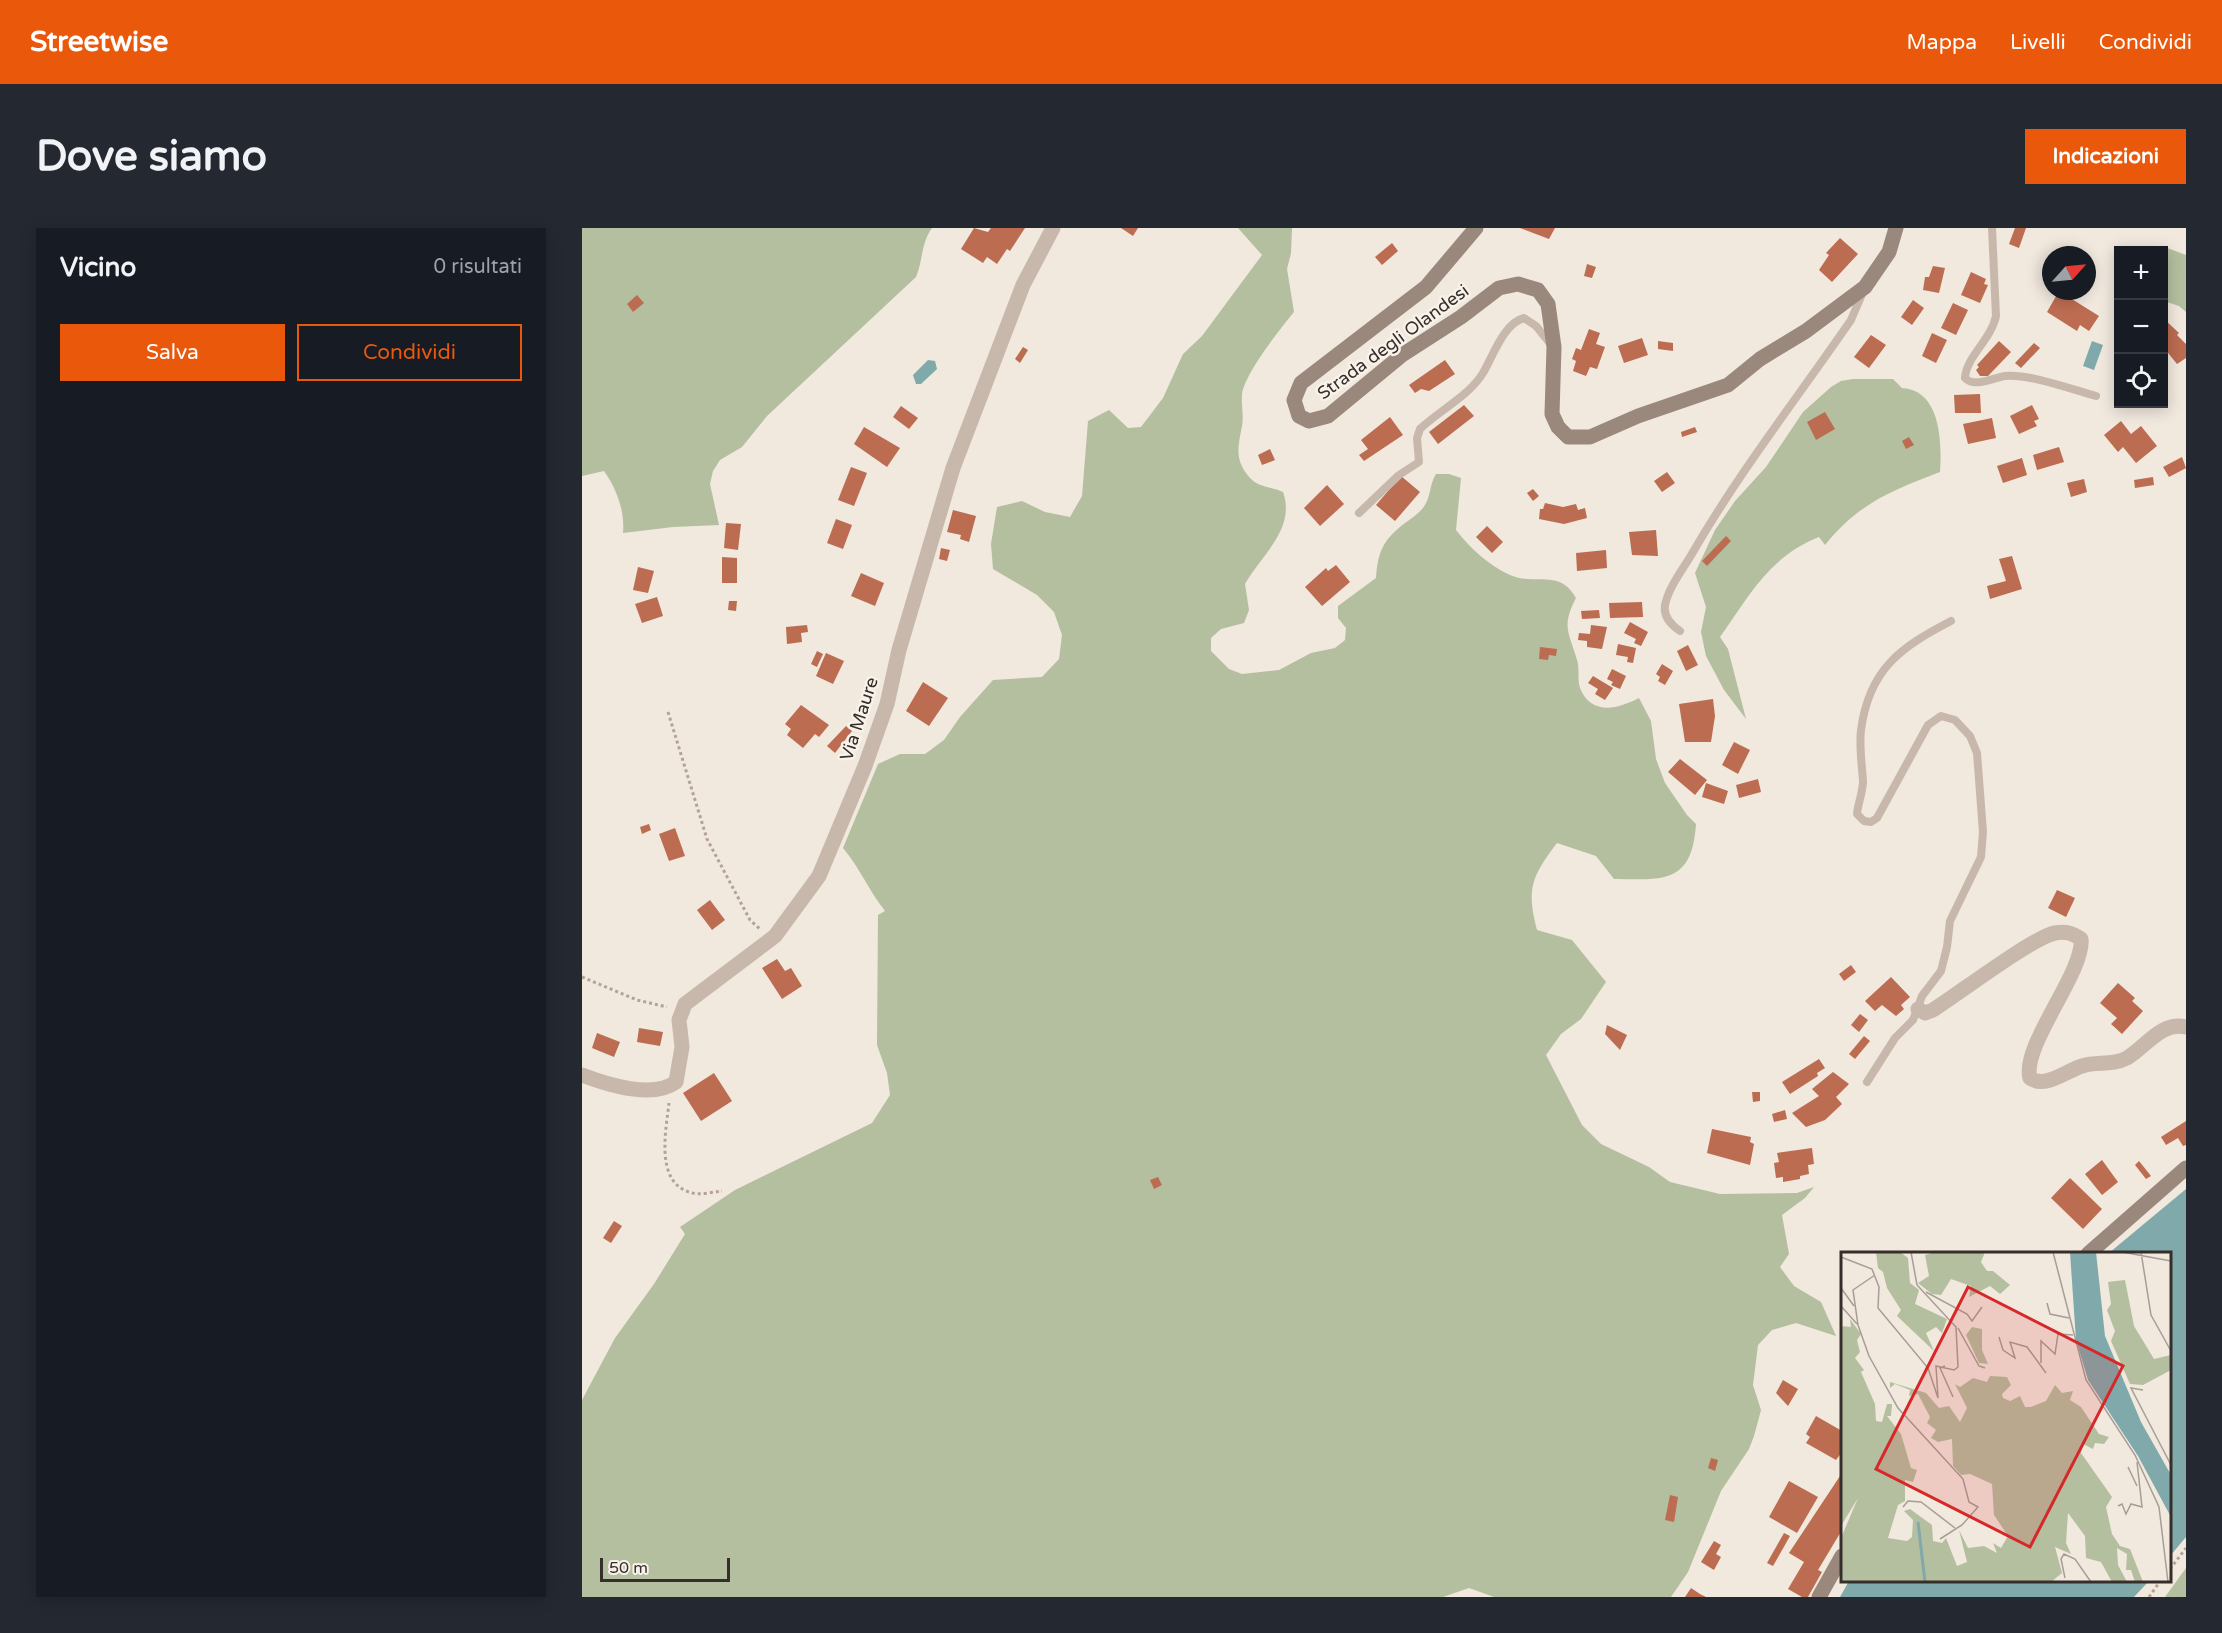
<!DOCTYPE html>
<html lang="it">
<meta charset="utf-8">
<style>
:root{--surface:#171b24;--page:#242831;--text:#f1f3f6;--muted:#9ea1a6;--line:#363941;--accent:#ea580c}
body{margin:0;font-family:"Varela Round",sans-serif;background:var(--page);color:var(--text)}
.controls{position:absolute;right:18px;top:18px;display:grid;overflow:hidden;border-radius:0px;box-shadow:0 3px 15px #0003}
.controls button{width:54px;height:54px;display:grid;place-items:center;padding:0;border:0;border-bottom:2px solid var(--line);background:var(--surface);color:var(--text);font:30px sans-serif}
.compass{position:absolute;left:1460px;top:18px;width:54px;height:54px;border-radius:50%;background:var(--surface);box-shadow:0 3px 15px #0003;rotate:63deg}
.scale{position:absolute;left:18px;bottom:15px;width:130px;box-sizing:border-box;padding-left:6px;border:3px solid #362e2a;border-top:0;font-size:16px;line-height:21px;white-space:nowrap;color:#362e2a;-webkit-text-stroke:4px #f8f2ea;paint-order:stroke}
.list{margin:0;padding:0;list-style:none}
h2{display:flex;justify-content:space-between;align-items:center;height:78px;margin:0;padding:0 24px;font-size:26px}
h2 small{font-size:20px;font-weight:400;color:var(--muted)}
.actions{display:flex;gap:12px;padding:18px 24px}
.actions a{flex:1;padding:14px 0;border:2px solid var(--accent);border-radius:0px;text-align:center;font-size:21px;color:var(--accent)}
.actions .main{background:var(--accent);color:#fff}
.icon{flex:none;width:33px;height:33px;fill:none;stroke:currentColor;stroke-width:2;stroke-linecap:round;stroke-linejoin:round}
.map{position:relative;flex:none;width:1604px;height:1369px;overflow:hidden;border-radius:0px}
header{display:flex;align-items:center;gap:36px;box-sizing:border-box;height:84px;padding:0 30px;background:var(--accent);color:#fff}
header strong{font-size:28px}
nav{display:flex;gap:33px;margin-inline-start:auto;font-size:21px}
.intro{display:flex;align-items:center;justify-content:space-between;box-sizing:border-box;height:144px;padding:0 36px}
h1{margin:0;font-size:42px}
.button{padding:15px 27px;border-radius:0px;background:var(--accent);color:#fff;font-size:21px;font-weight:700}
main{display:flex;gap:36px;padding:0 36px}
aside{flex:1;background:var(--surface);border-radius:0px;box-shadow:0 3px 15px #0003}
.map>svg:first-child{display:block}
.green{fill:#b4bf9f}
.water{fill:#7fa9ab}
.building{fill:#bc6c51}
.lines{fill:none;stroke-linecap:round;stroke-linejoin:round}
.path{stroke:#b4a395;stroke-width:3;stroke-dasharray:3 3;stroke-linecap:butt}
.service{stroke:#c8b8ab;stroke-width:8}
.minor{stroke:#c8b8ab;stroke-width:15}
.secondary{stroke:#9b887c;stroke-width:15}
.labels{text-anchor:middle;stroke-width:5;stroke-linejoin:round;paint-order:stroke}
.street-label{font-size:18px;fill:#362e2a;stroke:#f8f2ea}
.inset-river{fill:none;stroke:#7fa9ab;stroke-width:3}
.inset-road{fill:none;stroke:#a69e96;stroke-width:1.5}
.view{fill:#d62828;fill-opacity:0.15;stroke:#d62828;stroke-width:3}
.inset-edge{fill:none;stroke:#362e2a;stroke-width:3}
</style>
<header>
<strong>Streetwise</strong>
<nav><a>Mappa</a><a>Livelli</a><a>Condividi</a></nav>
</header>
<div class="intro"><h1>Dove siamo</h1><a class="button">Indicazioni</a></div>
<main>
<aside>
<h2>Vicino<small>0 risultati</small></h2>
<ul class="list">
</ul>
<div class="actions"><a class="main">Salva</a><a>Condividi</a></div>
</aside>
<div class="map">
<svg width="1604" height="1369" viewBox="0 0 1604 1369">
<rect width="100%" height="100%" fill="#f1e8de"/>
<g class="green">
<path d="M0 0H350C339 15 341 32 334 49L185 188 160 219 138 232 131 243 128 256 137 297 91 299 41 305C43 284 35 261 22 243L0 248Z"/>
<path d="M656 0H710L709 25 705 41 712 84C698 101 663 145 660 166 659 176 662 188 660 198 656 219 652 232 668 250 676 259 690 259 701 264 714 301 680 326 663 356L667 382 662 395 639 401 629 410V423L647 441 660 446 697 442 729 425 753 420 763 412 764 400 756 390V378L794 350C796 323 801 312 823 295 829 291 836 286 841 280 849 270 847 257 854 246H867L879 250 874 302C888 320 906 337 928 347 953 358 978 340 994 370 979 399 987 404 995 432 998 441 995 451 998 460 1009 488 1036 481 1057 470L1069 493 1074 531 1083 555 1105 587 1114 596C1110 655 1083 652 1032 651L1014 628 975 615C950 648 944 661 955 702L990 712 1024 754 999 791 979 806 964 827 1000 897 1019 916 1067 939 1088 954 1138 966 1215 965 1232 959 1223 970 1200 987 1207 1026 1198 1039 1212 1058 1239 1074 1254 1108 1214 1095 1190 1102 1176 1117 1171 1157 1179 1182 1172 1208 1167 1221 1139 1263 1106 1344 1089 1369H912L887 1360 861 1369H0V1172L33 1110 72 1056 103 1006 98 999 153 962 290 895 308 867 305 845 295 817 296 687 303 683C287 663 278 640 261 620L296 536 318 526H343L362 512 378 489 411 452 460 449 477 431 480 407 472 384 455 367 411 341 409 316 415 279 440 273 463 284 488 289 500 268 506 193 527 182 546 200 559 199 581 170 601 126 620 108 680 27Z"/>
<polygon points="1580,18 1604,27 1604,84 1597,78 1582,73 1582,22 1562,22"/>
<path d="M1271 151H1311L1320 160C1359 162 1360 215 1358 244 1309 263 1277 275 1243 317L1237 309C1187 329 1168 367 1138 409L1146 421 1164 491 1142 462 1124 428 1119 404 1124 379 1113 345 1133 302 1153 273 1184 239 1221 184 1249 159 1259 153Z"/>
<polygon points="1604,1340 1604,1369 1583,1369"/>
</g>
<g class="water">
<polygon points="1510,113 1521,117 1512,142 1501,138"/>
<polygon points="346,132 353,133 355,141 339,156 334,156 331,147"/>
<polygon points="1604,961 1604,1309 1588,1328 1588,1026 1527,1025"/>
<polygon points="1267,1353 1267,1352 1567,1353 1552,1369 1258,1369"/>
</g>
<g class="building">
<polygon points="392,0 406,4 409,0 443,0 428,23 425,21 415,36 405,29 401,35 379,21"/>
<polygon points="539,0 556,0 551,8"/>
<polygon points="938,0 973,0 967,11"/>
<polygon points="1433,0 1444,0 1437,20 1427,16"/>
<polygon points="1258,10 1276,26 1250,54 1237,42 1247,27 1244,25"/>
<polygon points="810,15 816,23 800,37 793,29"/>
<polygon points="1005,36 1014,39 1010,50 1002,48"/>
<polygon points="1351,38 1363,40 1357,65 1341,62 1343,49 1347,49"/>
<polygon points="1389,44 1404,51 1402,56 1406,57 1398,75 1379,67"/>
<polygon points="1477,63 1517,88 1507,103 1498,97 1495,103 1465,84"/>
<polygon points="55,67 62,75 51,84 45,76"/>
<polygon points="1331,72 1342,80 1330,97 1319,89"/>
<polygon points="1371,75 1386,82 1374,107 1359,100"/>
<polygon points="1582,91 1597,105 1595,107 1604,116 1604,130 1595,136 1582,120"/>
<polygon points="1007,101 1018,105 1014,116 1023,119 1015,141 1008,139 1004,148 991,143 994,133 990,131 994,120 999,122"/>
<polygon points="1350,105 1365,112 1354,135 1340,128"/>
<polygon points="1289,107 1304,117 1287,140 1272,129"/>
<polygon points="1060,110 1066,127 1042,135 1036,118"/>
<polygon points="1076,113 1091,115 1091,123 1076,121"/>
<polygon points="1417,113 1429,124 1406,148 1398,148 1394,142 1397,139 1395,137"/>
<polygon points="1452,115 1458,120 1439,140 1433,135"/>
<polygon points="441,119 446,122 438,135 433,131"/>
<polygon points="863,132 873,146 847,163 839,161 833,165 827,157"/>
<polygon points="1398,166 1399,185 1373,185 1372,167"/>
<polygon points="882,177 892,188 856,216 847,204"/>
<polygon points="1450,177 1457,191 1452,193 1455,198 1437,206 1428,188"/>
<polygon points="319,178 336,190 327,201 311,189"/>
<polygon points="1243,184 1253,201 1234,212 1225,194"/>
<polygon points="808,189 821,207 782,233 777,227 786,221 779,212"/>
<polygon points="1410,190 1414,210 1386,216 1381,196"/>
<polygon points="1539,193 1549,206 1559,198 1575,218 1554,235 1541,219 1536,224 1522,207"/>
<polygon points="282,199 318,220 305,239 272,216"/>
<polygon points="1113,199 1115,204 1100,209 1099,204"/>
<polygon points="1327,209 1332,217 1324,221 1320,213"/>
<polygon points="1477,219 1482,234 1455,242 1451,227"/>
<polygon points="688,221 693,232 680,237 676,227"/>
<polygon points="1600,229 1604,240 1587,249 1581,239"/>
<polygon points="1440,230 1445,247 1421,255 1415,238"/>
<polygon points="269,239 285,245 272,278 256,272"/>
<polygon points="1085,244 1093,255 1080,264 1072,253"/>
<polygon points="819,248 838,264 813,293 794,277"/>
<polygon points="1571,249 1572,257 1553,260 1552,252"/>
<polygon points="1502,251 1505,264 1489,269 1485,255"/>
<polygon points="745,257 762,276 738,298 722,280"/>
<polygon points="951,261 957,268 951,273 945,265"/>
<polygon points="963,275 981,279 994,276 996,282 1003,280 1005,290 982,296 957,291 958,281 961,281"/>
<polygon points="371,282 394,288 387,314 378,311 379,307 365,304"/>
<polygon points="254,291 270,297 261,321 245,315"/>
<polygon points="144,295 159,296 156,322 142,320"/>
<polygon points="905,298 921,314 910,325 894,309"/>
<polygon points="1074,302 1076,328 1050,327 1047,304"/>
<polygon points="1144,308 1149,313 1125,338 1120,333"/>
<polygon points="359,320 368,322 365,333 357,331"/>
<polygon points="1024,322 1025,340 995,343 994,325"/>
<polygon points="1430,328 1440,361 1408,371 1405,358 1424,353 1417,331"/>
<polygon points="140,329 155,330 155,355 140,355"/>
<polygon points="754,337 768,354 740,378 723,359 744,340 746,343"/>
<polygon points="56,339 72,343 66,365 51,362"/>
<polygon points="279,345 302,355 293,378 269,368"/>
<polygon points="75,369 81,388 60,395 53,376"/>
<polygon points="147,373 155,373 154,383 146,382"/>
<polygon points="1060,374 1061,389 1028,390 1027,375"/>
<polygon points="1017,382 1018,390 1000,391 999,383"/>
<polygon points="1048,394 1066,404 1059,418 1052,415 1054,411 1042,405"/>
<polygon points="225,397 226,404 219,405 220,414 205,416 204,399"/>
<polygon points="1009,397 1025,399 1020,421 1005,419 1005,413 996,412 997,405 1008,406"/>
<polygon points="1036,416 1054,420 1051,435 1045,434 1046,429 1034,427"/>
<polygon points="1106,417 1116,437 1104,443 1095,423"/>
<polygon points="958,419 975,421 974,428 967,427 966,432 957,431"/>
<polygon points="235,423 241,426 235,439 229,436"/>
<polygon points="244,425 262,433 251,456 234,448"/>
<polygon points="1080,436 1091,443 1083,457 1076,453 1078,449 1074,446"/>
<polygon points="1030,441 1044,448 1038,461 1029,457 1031,454 1025,451"/>
<polygon points="1011,448 1031,460 1023,472 1013,466 1016,461 1006,455"/>
<polygon points="341,454 366,470 347,498 324,483"/>
<polygon points="1131,471 1133,488 1129,514 1103,514 1097,476"/>
<polygon points="219,477 247,497 237,509 233,506 221,520 205,507 209,501 203,496"/>
<polygon points="264,498 270,503 253,525 245,518"/>
<polygon points="1152,514 1168,522 1156,546 1140,537"/>
<polygon points="1098,531 1125,552 1113,567 1086,544"/>
<polygon points="1176,551 1179,564 1157,570 1154,557"/>
<polygon points="1124,555 1146,563 1142,576 1120,569"/>
<polygon points="67,596 69,602 60,606 58,599"/>
<polygon points="93,600 103,628 87,633 77,606"/>
<polygon points="1475,662 1493,670 1484,689 1466,680"/>
<polygon points="128,672 143,692 130,702 115,682"/>
<polygon points="195,731 203,743 209,740 220,758 200,771 180,740"/>
<polygon points="1269,737 1274,744 1262,753 1257,746"/>
<polygon points="1309,749 1328,769 1319,777 1322,781 1314,788 1300,777 1293,783 1283,773"/>
<polygon points="1536,755 1553,770 1550,773 1561,783 1540,806 1529,796 1535,790 1518,775"/>
<polygon points="1278,786 1286,792 1277,804 1269,797"/>
<polygon points="1025,797 1045,807 1038,822 1023,806"/>
<polygon points="57,800 81,804 78,818 55,814"/>
<polygon points="15,805 38,814 32,829 10,820"/>
<polygon points="1282,808 1288,813 1273,831 1267,826"/>
<polygon points="1237,831 1243,840 1235,845 1236,848 1208,866 1200,854"/>
<polygon points="1251,844 1267,856 1254,869 1260,876 1243,892 1224,899 1210,885 1237,868 1230,861"/>
<polygon points="132,845 150,873 119,893 101,865"/>
<polygon points="1170,864 1178,864 1178,873 1171,874"/>
<polygon points="1203,882 1205,891 1192,894 1190,886"/>
<polygon points="1604,893 1604,917 1601,918 1596,910 1584,917 1579,909"/>
<polygon points="1130,901 1169,909 1168,914 1172,916 1168,937 1125,925"/>
<polygon points="1230,920 1232,936 1226,937 1227,946 1218,948 1218,951 1201,954 1201,949 1194,950 1192,935 1197,934 1195,925"/>
<polygon points="1520,932 1536,954 1520,967 1503,946"/>
<polygon points="1557,933 1569,948 1564,951 1553,937"/>
<polygon points="576,949 580,957 572,961 568,952"/>
<polygon points="1488,950 1520,981 1501,1001 1469,970"/>
<polygon points="32,993 40,998 29,1015 21,1010"/>
<polygon points="1201,1152 1216,1161 1206,1178 1194,1165"/>
<polygon points="1234,1188 1260,1203 1260,1224 1254,1232 1224,1215 1228,1209 1224,1206"/>
<polygon points="1129,1230 1136,1232 1133,1243 1126,1240"/>
<polygon points="1260,1245 1260,1302 1236,1342 1240,1344 1226,1369 1220,1369 1206,1361 1222,1334 1207,1325"/>
<polygon points="1207,1253 1236,1269 1215,1305 1187,1289"/>
<polygon points="1088,1267 1096,1269 1092,1294 1083,1292"/>
<polygon points="1202,1305 1208,1308 1191,1338 1185,1335"/>
<polygon points="1132,1313 1139,1317 1134,1326 1139,1329 1132,1342 1119,1334"/>
<polygon points="1109,1360 1118,1366 1124,1369 1103,1369"/>
</g>
<g class="lines">
<g class="path">
<polyline points="86,484 125,611 168,692 178,701"/>
<polyline points="0,749 55,772 85,779"/>
<path d="M87 875C84 902 73 953 107 964 117 968 130 964 140 963"/>
<polyline points="1588,1341 1604,1320"/>
<polyline points="1567,1369 1579,1352"/>
</g>
<g class="service">
<path d="M1410 0 1414 88C1409 112 1384 129 1383 150 1393 160 1410 150 1423 148 1445 145 1492 162 1514 168"/>
<path d="M777 285 817 247 837 234 835 210 838 201C858 182 887 168 901 145 911 128 922 95 942 90L954 98 971 119"/>
<path d="M1098 403C1089 397 1081 389 1083 377 1087 358 1102 340 1111 324 1158 243 1216 169 1269 92L1281 64"/>
<path d="M1285 854 1313 810 1331 792 1340 768 1359 743 1365 719 1368 693 1399 629 1401 604 1395 525 1388 508 1373 492 1359 488 1346 497 1295 590 1289 594 1282 593 1275 586C1276 575 1281 564 1281 553 1280 537 1277 519 1279 502 1287 441 1319 419 1369 393"/>
</g>
<g class="minor">
<path d="M1336 781 1343 785 1351 782C1375 767 1451 709 1473 705 1484 703 1490 705 1499 711 1503 743 1439 818 1448 850 1463 861 1484 843 1500 838 1515 833 1530 838 1545 830 1564 819 1579 793 1604 799"/>
<path d="M0 847C26 857 71 871 94 854L100 819 97 792 103 776 193 708 237 648 283 538 305 476 317 422 371 240 441 57 471 0"/>
</g>
<g class="secondary">
<polyline points="894,0 844,59 719,155 712,172 717,188 727,193 746,188 820,127 879,89 917,60 936,56 956,62 966,76 972,119 970,186 976,199 986,209 1008,209 1056,188 1146,157 1178,131 1224,103 1283,59 1307,24 1314,0"/>
<polyline points="1506,1026 1604,940"/>
<polyline points="1237,1369 1260,1328"/>
</g>
</g>
<g class="labels">
<g class="street-label">
<text transform="translate(811 114) rotate(-36)" y="6">Strada degli Olandesi</text>
<text transform="translate(277 491) rotate(-72)" y="6">Via Maure</text>
</g>
</g>
<g transform="translate(1259 1024)">
<rect width="330" height="330" fill="#f1e8de"/>
<path d="M35 0H59L67 6 69 31 78 38 74 52 106 67 101 81 95 75 85 81 93 99 56 64 60 58 46 36 42 20 37 16ZM95 0H144L140 10 146 19H152L169 33 159 42 149 34 128 45 130 34 110 27 100 43 91 42 77 31 88 24 84 3ZM284 28 293 74 313 107 330 103V118L302 133 289 132 270 89 274 79 266 58 270 52 267 30ZM9 67 20 82 16 88 19 100 14 106 23 118 20 120 34 152 35 169 41 170 46 152H51L50 164H46L60 182 70 216 76 218 72 230 64 228V249L57 253 47 286 66 289 71 285 72 268 63 259 69 257 91 273 92 289 101 291 105 286 116 314 126 310 118 278 127 296 143 294 156 301 152 291 160 296 167 284 153 263 151 232 129 222 120 223 112 214 111 187 97 190 90 186 95 178 86 171 89 165 77 142 68 144 69 138 54 132 49 136V130L85 141 98 156 108 154 119 170 126 156 114 132 119 135 132 126 146 130 149 124 166 125 170 133 161 142 162 146 169 149 179 144 184 155H190L205 149 214 133 221 141 232 139 229 148 240 155 258 182 268 185 263 192 254 191 252 197 242 192 240 201 271 245 265 255 271 282 279 294 289 297 302 330H294L290 318H285L286 302 276 296 277 313 286 330H271L260 310 245 306 244 284 227 261 225 291 230 302 214 295 221 321 210 330H0V286L17 246 0 274V74L10 75ZM131 75 141 77V98L147 112 157 113 138 111 125 83Z" fill="#b4bf9f"/>
<path d="M229 0H255L264 84 300 170 330 223V265L297 204 247 128 235 88Z" fill="#7fa9ab"/>
<path class="inset-river" d="M77 270 84 330"/>
<path class="inset-road" d="M212 0 245 128 294 203 318 255 327 330M281 0 330 9M300 0 310 63 330 99M0 5 31 17 38 35 37 56 87 116 97 146 95 114 113 118 117 115 115 75 76 33 70 0M34 23 12 38 17 73 28 104 57 156 122 227 128 250 137 255 121 273 99 287M0 36 13 54M85 40 126 62 131 69 141 55M206 51 209 62 228 66M0 54 16 72M117 76 138 114 144 116M158 85 162 98 174 106 169 90 186 95 205 121M200 111V89L214 102 217 82 232 83M104 114 99 116 112 145M302 138 290 136 330 213M287 215 296 234M277 254 281 252 285 262 290 252 301 255 296 210M62 255 67 249 80 250 114 276M224 326 220 307 223 302 234 307 250 330"/>
<path class="view" d="M127 35 282 114 189 295 35 217Z"/>
<rect width="330" height="330" class="inset-edge"/>
</g>
</svg>
<div class="controls">
<button>+</button>
<button>−</button>
<button><svg class="icon" aria-label="locate" viewBox="0 0 24 24"><circle cx="12" cy="12" r="6"/><path d="M12 2v4M12 18v4M2 12h4M18 12h4"/></svg></button>
</div>
<svg class="compass" viewBox="-18 -18 36 36"><path d="M0-13l5 13h-10z" fill="#e53935"/><path d="M0 13l5-13h-10z" fill="#9ea1a6"/></svg>
<div class="scale">50 m</div>
</div>
</main>
